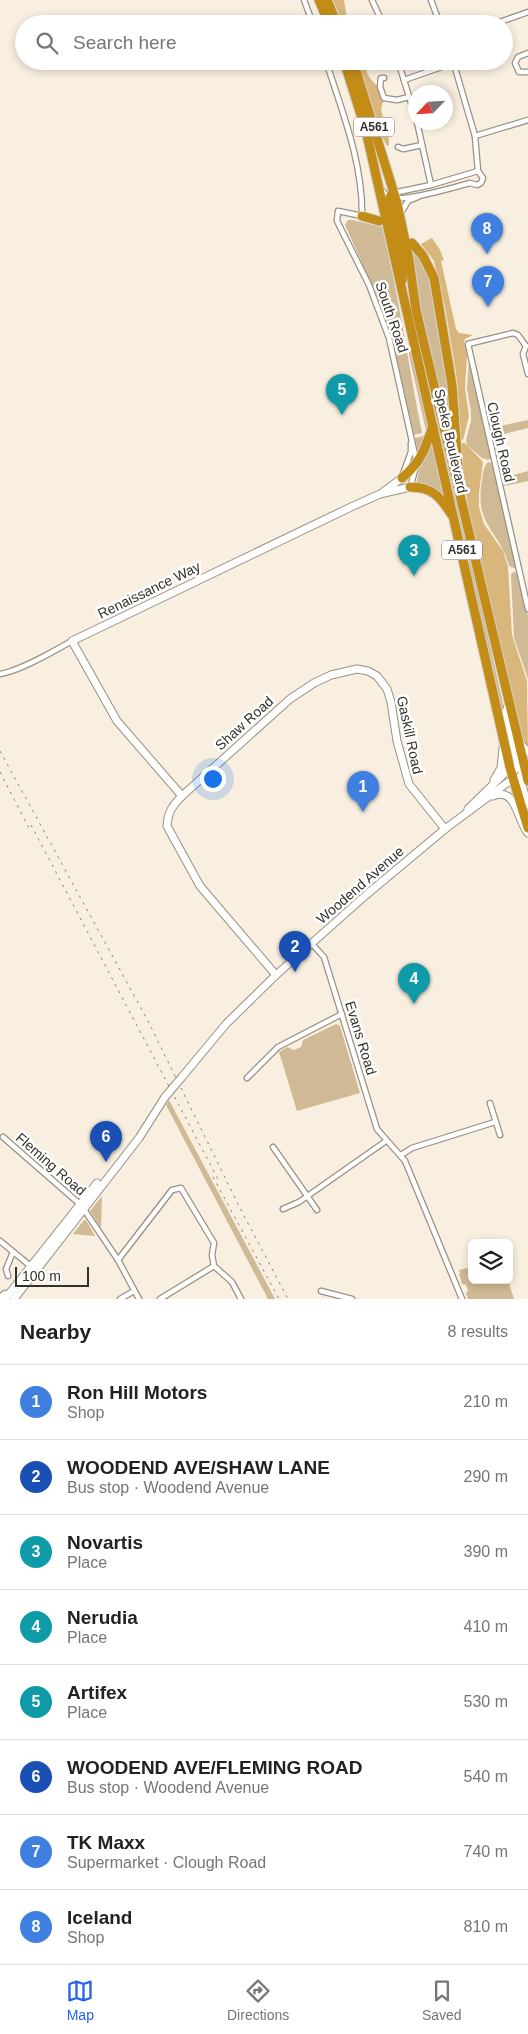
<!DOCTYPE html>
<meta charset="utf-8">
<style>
:root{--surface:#fff;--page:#f6f6f6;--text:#222;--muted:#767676;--line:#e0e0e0;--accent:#2563eb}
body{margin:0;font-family:Arial,sans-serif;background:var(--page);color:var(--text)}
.controls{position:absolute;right:15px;bottom:15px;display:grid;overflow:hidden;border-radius:8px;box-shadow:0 2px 8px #0003}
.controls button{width:45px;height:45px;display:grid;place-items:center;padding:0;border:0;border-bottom:1px solid var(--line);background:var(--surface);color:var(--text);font:25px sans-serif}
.compass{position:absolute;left:408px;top:85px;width:45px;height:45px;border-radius:50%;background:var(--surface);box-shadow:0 2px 8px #0003;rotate:245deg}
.scale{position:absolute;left:15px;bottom:12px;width:74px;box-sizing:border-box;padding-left:5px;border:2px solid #34302a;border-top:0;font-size:14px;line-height:18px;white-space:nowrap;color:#34302a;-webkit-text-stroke:4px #fff;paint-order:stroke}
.you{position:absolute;left:212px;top:778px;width:18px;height:18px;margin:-12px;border:4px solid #fff;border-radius:50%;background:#1a73e8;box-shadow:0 0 0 8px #1a73e833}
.badge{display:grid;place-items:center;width:32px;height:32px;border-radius:50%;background:var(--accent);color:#fff;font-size:16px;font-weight:700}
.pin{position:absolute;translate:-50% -41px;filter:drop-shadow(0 1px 2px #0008)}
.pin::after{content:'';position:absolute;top:26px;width:18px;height:15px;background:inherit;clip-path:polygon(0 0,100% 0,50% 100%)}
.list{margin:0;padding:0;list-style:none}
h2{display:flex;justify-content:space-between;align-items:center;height:65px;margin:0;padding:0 20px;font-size:21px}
h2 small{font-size:16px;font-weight:400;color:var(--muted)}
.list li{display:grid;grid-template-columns:32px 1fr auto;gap:15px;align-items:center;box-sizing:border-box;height:75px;padding:0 20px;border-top:1px solid var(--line)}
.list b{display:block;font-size:19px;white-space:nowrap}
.list p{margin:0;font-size:16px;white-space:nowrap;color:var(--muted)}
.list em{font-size:16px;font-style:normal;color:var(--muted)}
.icon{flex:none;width:28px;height:28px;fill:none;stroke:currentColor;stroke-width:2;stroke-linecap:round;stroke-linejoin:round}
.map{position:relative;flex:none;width:528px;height:1299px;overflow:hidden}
.search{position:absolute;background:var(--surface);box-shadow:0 2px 8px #0003;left:15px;right:15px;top:15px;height:55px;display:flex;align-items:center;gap:12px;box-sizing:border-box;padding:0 18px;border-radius:28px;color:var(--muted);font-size:19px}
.sheet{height:665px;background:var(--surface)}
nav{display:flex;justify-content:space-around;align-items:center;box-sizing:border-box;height:70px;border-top:1px solid var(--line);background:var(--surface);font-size:14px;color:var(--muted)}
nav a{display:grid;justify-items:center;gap:2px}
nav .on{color:var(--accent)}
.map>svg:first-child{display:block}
.green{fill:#d0ba96}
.forest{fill:#d9b67c}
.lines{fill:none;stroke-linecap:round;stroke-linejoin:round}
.street-casing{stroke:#999082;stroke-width:7}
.secondary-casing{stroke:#999082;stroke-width:9}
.highway-casing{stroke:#d2d1d0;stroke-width:11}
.street{stroke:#fff;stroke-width:4.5}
.secondary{stroke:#fff;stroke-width:7}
.highway{stroke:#c38c16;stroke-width:9}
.rail{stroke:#8a8379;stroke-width:1;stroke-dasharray:2.5 5;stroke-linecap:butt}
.secondary-bridge-casing{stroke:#999082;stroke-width:9;stroke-linecap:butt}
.secondary-bridge{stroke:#fff;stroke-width:7}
.labels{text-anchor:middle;stroke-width:5;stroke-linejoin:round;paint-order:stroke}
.shield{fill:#fff;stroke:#716e6a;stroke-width:1}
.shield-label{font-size:12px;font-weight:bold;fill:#34302a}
.street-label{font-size:14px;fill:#34302a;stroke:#fff}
</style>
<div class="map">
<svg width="528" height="1299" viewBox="0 0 528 1299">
<rect width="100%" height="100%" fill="#f9efe0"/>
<g class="green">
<path d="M348 220H352L382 227C399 295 408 364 422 433L414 435 392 336 384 312 345 225Z"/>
<polygon points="410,246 424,263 430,279 446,360 454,461 420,311"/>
<polygon points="407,270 515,758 513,759 410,304"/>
<polygon points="409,340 428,422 428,439 420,460 415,438 427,435 409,355"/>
<polygon points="469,359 492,458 488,460 482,458 467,445 466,440 471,421 471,411 467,389"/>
<polygon points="528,420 528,428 492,437 490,428"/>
<polygon points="432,441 448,502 416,485 420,467 428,453"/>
<path d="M488 462 493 463 517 567 516 569 509 566C499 529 474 526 482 480 483 474 483 467 488 462Z"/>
<polygon points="528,471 528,481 504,486 502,478"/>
<polygon points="513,572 518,573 528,616 528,679 514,638 511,575"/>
<polygon points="336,1024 340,1026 360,1093 297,1111 279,1052 287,1047 294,1050 301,1047 303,1040"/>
<polygon points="169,1100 275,1299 268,1299 166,1105"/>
<polygon points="102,1196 101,1228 90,1211"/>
<polygon points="84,1220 86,1220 95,1236 73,1234"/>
<polygon points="467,1268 472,1269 472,1280 508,1280 514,1299 468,1299 466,1294 468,1290 466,1285 462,1284 459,1274 460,1274 459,1270"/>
</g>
<g class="forest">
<polygon points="333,0 344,0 348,24 343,24"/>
<path d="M357 61H365C366 76 370 78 379 88L381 99 384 101C380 107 381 111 383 117L388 119 389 145 387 146 377 127 372 105Z"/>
<polygon points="432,238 439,248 444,260 441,261 456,329 459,333 473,335 465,339 464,342 467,356 465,388 469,416 463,440 461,439 457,379 445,307 434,261 421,244"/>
<path d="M460 443H465L483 462 479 493V507L484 524 503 551 508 567 512 635 527 681 528 748 523 740C500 642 468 543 460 443Z"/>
</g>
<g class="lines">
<defs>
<g id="street">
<polyline points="304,0 313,24"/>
<polyline points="372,0 383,24"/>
<polyline points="431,0 440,24"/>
<polyline points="421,24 437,17"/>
<polyline points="494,24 528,12"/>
<polyline points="528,53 518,57 515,63 519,72 528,72"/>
<path d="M326 61C342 111 363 163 362 216L338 211 337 221 369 285 389 338 417 464 410 487"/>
<polyline points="398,61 416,119"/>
<polyline points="453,61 475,136 478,171"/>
<polyline points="384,78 381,78 380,87 384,98 397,100 409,97"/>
<polyline points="404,80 453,63"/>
<polyline points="417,122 431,185"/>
<polyline points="475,136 528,120"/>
<polyline points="398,147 403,149 422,145"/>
<path d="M381 189C383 192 386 195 390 197 402 203 455 187 470 183L477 185 481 183 483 178 478 171"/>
<polyline points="393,193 431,185 478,171"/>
<polyline points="401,213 408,201 418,197"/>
<polyline points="526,346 518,335 513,333 468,344 528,609"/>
<polyline points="526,346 523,354 528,374"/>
<polyline points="403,474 411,452 411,443"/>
<path d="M0 674C20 671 54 651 72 641"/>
<polyline points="312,944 324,957 377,1129 405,1161 462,1299"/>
<polyline points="247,1078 278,1047 342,1014"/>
<polyline points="490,1103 500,1135"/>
<polyline points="3,1137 81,1205 118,1260 139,1299"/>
<polyline points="273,1147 317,1210"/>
<polyline points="401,1155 412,1148 495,1122"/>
<polyline points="283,1209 299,1202 386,1141"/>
<polyline points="0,1241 33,1268"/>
<polyline points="118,1260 172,1190 181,1188 214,1243 212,1255 214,1266 232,1282 241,1299"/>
<polyline points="8,1276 6,1269 13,1252"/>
<polyline points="321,1291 352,1299"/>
<polyline points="0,1297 5,1293 9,1296"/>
<polyline points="120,1299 134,1291"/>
<polyline points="160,1299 214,1266"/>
</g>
<g id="secondary">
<polyline points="383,492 402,478"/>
<polyline points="509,704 506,711 517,760 516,769"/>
<polyline points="519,742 528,752"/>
<polyline points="522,772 521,782 528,805"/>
<polyline points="494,780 501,768 503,748"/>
<polyline points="182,796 117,721 72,641 351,507 380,494 410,487"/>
<path d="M493 796C516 786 517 820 528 833"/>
<polyline points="468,809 510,768 528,763"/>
<path d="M276 975 200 886 167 826C168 812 172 806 182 796L290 699 314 683 331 675 357 669 368 671 377 676 387 689 391 702 397 741 409 784 445 829"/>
<polyline points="182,1077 226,1024 276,975 366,895 445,829 507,783 528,774"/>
<polyline points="5,1299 97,1183"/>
<polyline points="14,1299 139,1138 165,1097"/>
</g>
<g id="highway">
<polyline points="319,0 329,24"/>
<polyline points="327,0 337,24"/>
<polyline points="344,61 366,131 510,768 528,828"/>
<polyline points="353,61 397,203 409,260 416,310 528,781"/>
<path d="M393 193 390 197C390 225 404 252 402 280"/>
<polyline points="362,216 379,221"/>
<polyline points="412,243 423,256 434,278 452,385 458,467"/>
<path d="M402 478C421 462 425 449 433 426"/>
<path d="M410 487C433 487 440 497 452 515"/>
</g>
</defs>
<use href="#street" class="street-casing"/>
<use href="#secondary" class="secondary-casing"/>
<use href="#highway" class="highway-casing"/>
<use href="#street" class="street"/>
<use href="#secondary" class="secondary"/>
<use href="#highway" class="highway"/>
<g class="rail">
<polyline points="0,751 148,1021 241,1210 288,1299"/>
<polyline points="0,772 31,832"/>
<polyline points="31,825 219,1181"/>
<polyline points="213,1177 279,1299"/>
</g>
<defs>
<polyline id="secondary-bridge" points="165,1097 182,1077"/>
</defs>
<use href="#secondary-bridge" class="secondary-bridge-casing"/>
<use href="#secondary-bridge" class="secondary-bridge"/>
</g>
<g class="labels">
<g class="shield">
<rect x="354" y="117.5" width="40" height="19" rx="4"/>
<rect x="442" y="540.5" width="40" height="19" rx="4"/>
</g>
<g class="shield-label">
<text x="374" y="131">A561</text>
<text x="462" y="554">A561</text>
</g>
<g class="street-label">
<text transform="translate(392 317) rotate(71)" y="5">South Road</text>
<text transform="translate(451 441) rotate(77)" y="5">Speke Boulevard</text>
<text transform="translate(501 442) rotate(77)" y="5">Clough Road</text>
<text transform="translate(149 590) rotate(-26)" y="5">Renaissance Way</text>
<text transform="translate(244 723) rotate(-42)" y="5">Shaw Road</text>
<text transform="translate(410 735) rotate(78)" y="5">Gaskill Road</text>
<text transform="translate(360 885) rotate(-41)" y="5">Woodend Avenue</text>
<text transform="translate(361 1038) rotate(73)" y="5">Evans Road</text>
<text transform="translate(51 1164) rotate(41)" y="5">Fleming Road</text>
</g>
</g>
</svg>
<div class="controls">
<button><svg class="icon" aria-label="layers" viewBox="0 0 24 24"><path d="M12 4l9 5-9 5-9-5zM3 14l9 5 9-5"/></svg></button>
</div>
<svg class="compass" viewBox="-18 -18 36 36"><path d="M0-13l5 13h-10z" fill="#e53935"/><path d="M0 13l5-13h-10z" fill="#767676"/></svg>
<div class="scale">100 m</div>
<div class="you"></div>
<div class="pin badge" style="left:363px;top:812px;background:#3f7fe0">1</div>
<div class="pin badge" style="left:295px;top:972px;background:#1a4fb4">2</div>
<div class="pin badge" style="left:414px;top:576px;background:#0f9aa8">3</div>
<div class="pin badge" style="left:414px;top:1004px;background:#0f9aa8">4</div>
<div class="pin badge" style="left:342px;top:415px;background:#0f9aa8">5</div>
<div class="pin badge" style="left:106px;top:1162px;background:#1a4fb4">6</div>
<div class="pin badge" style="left:488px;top:307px;background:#3f7fe0">7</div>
<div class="pin badge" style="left:487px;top:254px;background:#3f7fe0">8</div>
<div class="search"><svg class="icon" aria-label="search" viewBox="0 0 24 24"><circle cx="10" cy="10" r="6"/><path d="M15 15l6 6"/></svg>Search here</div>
</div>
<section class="sheet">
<h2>Nearby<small>8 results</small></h2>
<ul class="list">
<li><span class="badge" style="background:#3f7fe0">1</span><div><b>Ron Hill Motors</b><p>Shop</p></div><em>210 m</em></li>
<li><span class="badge" style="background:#1a4fb4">2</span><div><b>WOODEND AVE/SHAW LANE</b><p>Bus stop · Woodend Avenue</p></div><em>290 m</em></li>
<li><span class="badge" style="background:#0f9aa8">3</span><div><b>Novartis</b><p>Place</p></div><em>390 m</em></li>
<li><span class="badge" style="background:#0f9aa8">4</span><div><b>Nerudia</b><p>Place</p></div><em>410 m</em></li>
<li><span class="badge" style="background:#0f9aa8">5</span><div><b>Artifex</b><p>Place</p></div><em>530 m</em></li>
<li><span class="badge" style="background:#1a4fb4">6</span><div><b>WOODEND AVE/FLEMING ROAD</b><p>Bus stop · Woodend Avenue</p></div><em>540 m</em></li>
<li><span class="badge" style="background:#3f7fe0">7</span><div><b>TK Maxx</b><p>Supermarket · Clough Road</p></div><em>740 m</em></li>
<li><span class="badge" style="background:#3f7fe0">8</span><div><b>Iceland</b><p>Shop</p></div><em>810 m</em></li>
</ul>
</section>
<nav>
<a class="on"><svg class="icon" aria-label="map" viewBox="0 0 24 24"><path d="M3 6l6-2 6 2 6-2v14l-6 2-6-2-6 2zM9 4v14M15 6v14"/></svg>Map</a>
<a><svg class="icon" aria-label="directions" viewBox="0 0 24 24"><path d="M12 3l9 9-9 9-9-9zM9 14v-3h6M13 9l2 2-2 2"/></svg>Directions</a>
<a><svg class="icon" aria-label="saved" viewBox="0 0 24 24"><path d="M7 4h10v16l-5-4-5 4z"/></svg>Saved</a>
</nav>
